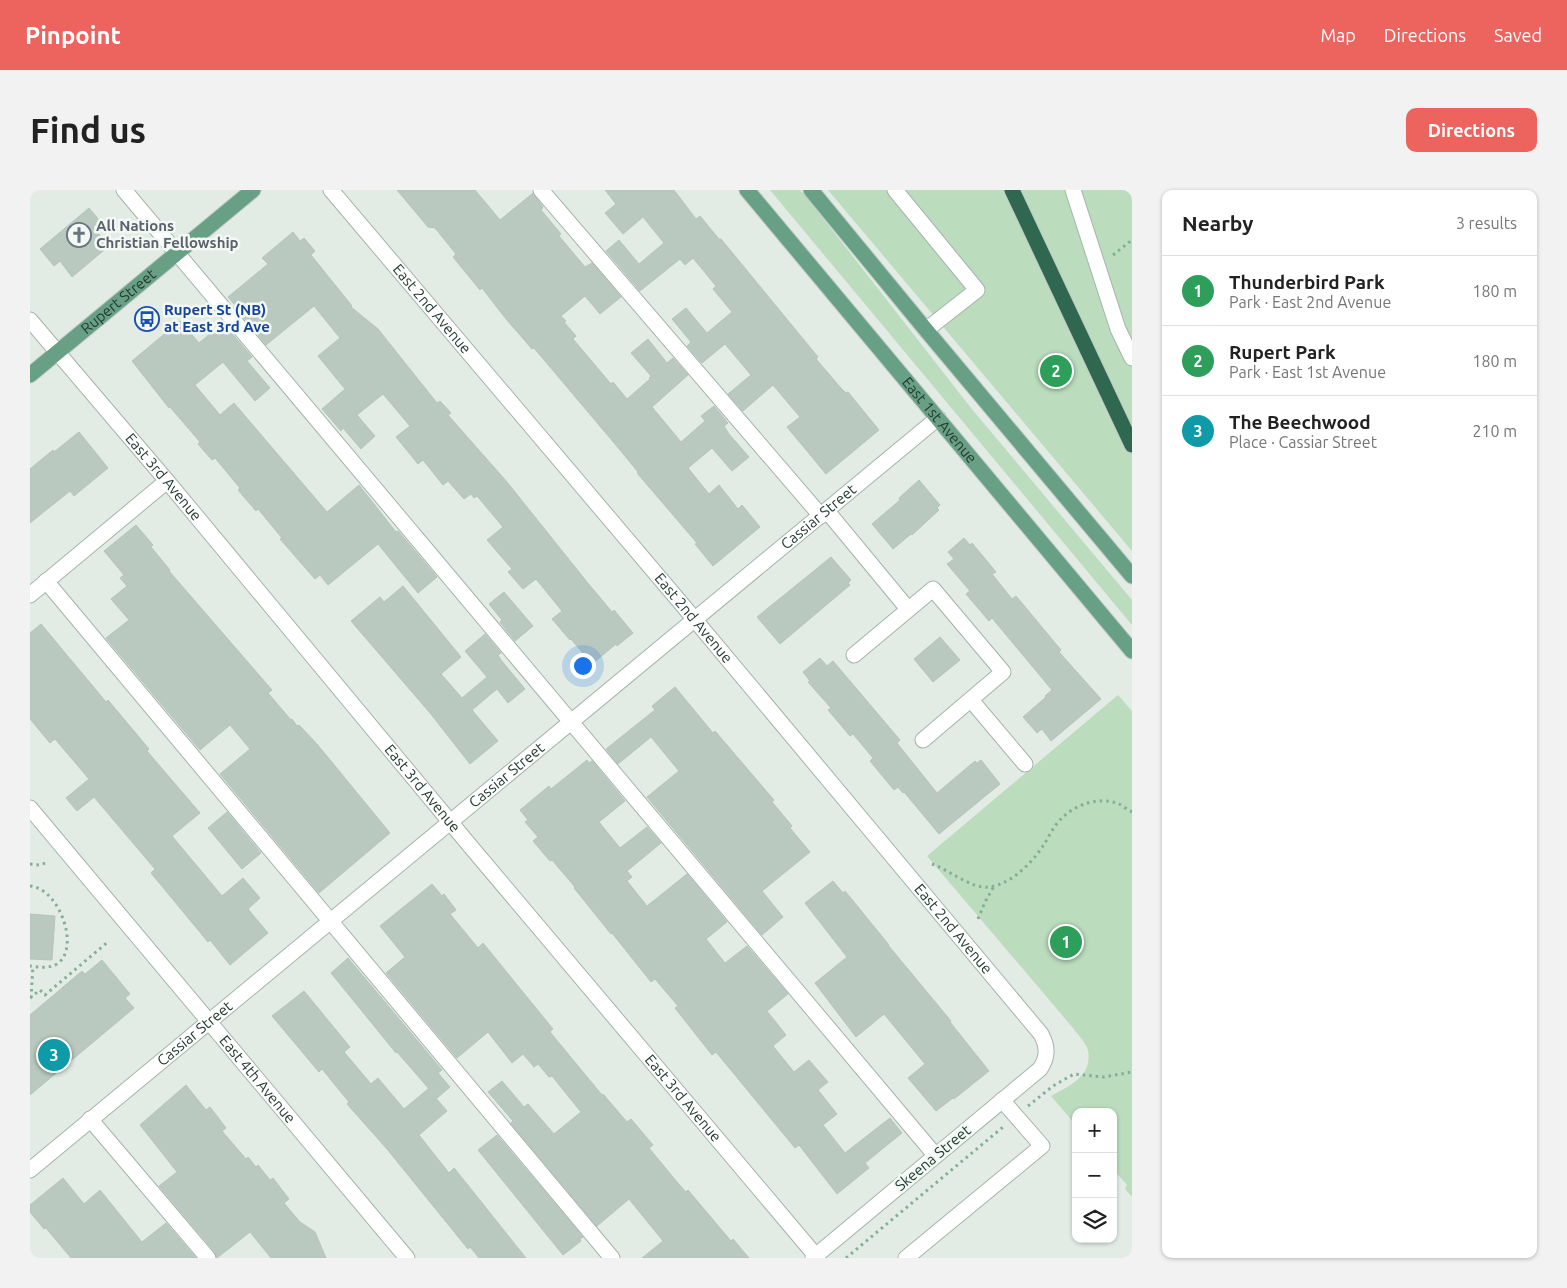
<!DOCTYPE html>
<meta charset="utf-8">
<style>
:root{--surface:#fff;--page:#f2f2f2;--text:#222;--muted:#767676;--line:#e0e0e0;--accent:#ed635e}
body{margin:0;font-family:Ubuntu,sans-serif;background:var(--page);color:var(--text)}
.controls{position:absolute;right:15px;bottom:15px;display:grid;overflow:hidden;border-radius:10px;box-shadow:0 1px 4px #0004}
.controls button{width:45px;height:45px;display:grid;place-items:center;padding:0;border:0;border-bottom:1px solid var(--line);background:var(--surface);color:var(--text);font:25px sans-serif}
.you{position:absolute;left:552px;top:475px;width:18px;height:18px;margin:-12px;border:4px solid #fff;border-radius:50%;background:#1a73e8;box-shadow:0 0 0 8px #1a73e833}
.badge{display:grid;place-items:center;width:32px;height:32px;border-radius:50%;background:var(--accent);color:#fff;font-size:16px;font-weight:700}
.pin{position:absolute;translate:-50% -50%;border:2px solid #fff;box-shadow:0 1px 5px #0006}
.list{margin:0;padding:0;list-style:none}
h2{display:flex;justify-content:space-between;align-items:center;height:65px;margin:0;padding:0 20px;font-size:21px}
h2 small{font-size:16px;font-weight:400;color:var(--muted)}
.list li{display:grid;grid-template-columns:32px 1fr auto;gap:15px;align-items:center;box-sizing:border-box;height:70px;padding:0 20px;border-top:1px solid var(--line)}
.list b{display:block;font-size:19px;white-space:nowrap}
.list p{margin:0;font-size:16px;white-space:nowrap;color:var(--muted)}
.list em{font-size:16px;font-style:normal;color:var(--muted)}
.icon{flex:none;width:28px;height:28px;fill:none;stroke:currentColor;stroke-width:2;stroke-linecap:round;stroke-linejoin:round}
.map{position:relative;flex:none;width:1102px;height:1068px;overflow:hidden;border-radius:10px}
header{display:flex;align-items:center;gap:30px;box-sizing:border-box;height:70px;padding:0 25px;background:var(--accent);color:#fff}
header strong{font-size:24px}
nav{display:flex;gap:28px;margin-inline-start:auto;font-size:18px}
.intro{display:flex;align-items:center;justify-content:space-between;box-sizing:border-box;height:120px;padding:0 30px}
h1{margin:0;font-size:35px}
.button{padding:12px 22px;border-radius:10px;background:var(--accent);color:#fff;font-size:18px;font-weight:700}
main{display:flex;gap:30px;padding:0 30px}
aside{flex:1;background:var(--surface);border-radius:10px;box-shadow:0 1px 4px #0004}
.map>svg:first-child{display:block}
.green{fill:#bbdcbd}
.building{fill:#bac9c0;stroke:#b4c5bb}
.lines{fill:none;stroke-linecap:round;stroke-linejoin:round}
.minor-casing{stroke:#a5b4ab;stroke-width:17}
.major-casing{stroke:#c1c8c5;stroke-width:17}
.highway-casing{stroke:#c1c8c5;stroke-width:17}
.path{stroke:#83ae98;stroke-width:3;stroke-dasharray:2.5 4;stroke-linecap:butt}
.minor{stroke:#fff;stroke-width:15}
.major{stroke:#68a085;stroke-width:15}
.highway{stroke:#2f6750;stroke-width:15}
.labels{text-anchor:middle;stroke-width:5;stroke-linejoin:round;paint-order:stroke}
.worship-label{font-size:15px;font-weight:bold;fill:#5b616d;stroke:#f2f8f4;text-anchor:start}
.street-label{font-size:15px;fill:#233c30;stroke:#f2f8f4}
.transit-label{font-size:15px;font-weight:bold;fill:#164399;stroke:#f2f8f4;text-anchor:start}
</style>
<header>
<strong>Pinpoint</strong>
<nav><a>Map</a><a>Directions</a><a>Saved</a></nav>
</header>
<div class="intro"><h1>Find us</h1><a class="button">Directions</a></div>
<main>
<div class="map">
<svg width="1102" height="1068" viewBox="0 0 1102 1068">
<rect width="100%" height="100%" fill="#e2ece5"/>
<g class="green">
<polygon points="740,0 770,0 775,5 941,218 1102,410 1102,435"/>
<polygon points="798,0 1102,0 1102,361"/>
<path d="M1088 505 1102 521V1007L1095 999 1097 995 1083 979V922H1046V935L1021 906C1039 896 1063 886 1058 861 1057 854 1048 845 1043 838L897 666Z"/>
</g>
<g class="building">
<polygon points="367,0 445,0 470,30 503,3 513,17 511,20 531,44 529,46 555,77 562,73 591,107 570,124 555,106 531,126 536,131 534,132 546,146 543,149 581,194 583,192 597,209 620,189 619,188 621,186 601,163 618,149 637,173 643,168 658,185 622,217 651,252 675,231 671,226 684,216 698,233 694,236 699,244 719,267 702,281 682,258 658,278 679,304 689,295 708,319 712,315 730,337 683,376 665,354 667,353 607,283 608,282 585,254 504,158 502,159 476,129 452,98 450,100 423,67 426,64 405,38 398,37"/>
<polygon points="575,0 644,0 666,29 670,26 689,49 691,49 788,167 786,169 810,197 816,203 818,202 849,240 796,284 757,237 770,227 743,195 713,221 698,204 721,185 695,154 672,173 657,156 661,152 642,129 656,118 677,143 702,122 683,99 686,96 663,68 655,75 650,69 610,101 576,61 589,50 609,74 634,53 613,27 593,44 575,23 586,14"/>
<polygon points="59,18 70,31 63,37 79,56 42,87 30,71 24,76 10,59"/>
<polygon points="263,42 270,51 274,48 285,61 281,65 322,116 321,117 348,139 407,213 410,211 421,223 418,225 477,292 557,392 582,422 584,420 603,443 587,456 586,454 562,474 541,449 540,450 522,429 532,421 506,389 493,399 478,382 482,379 457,350 473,337 447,306 444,308 441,304 434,309 418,291 413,295 393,270 388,274 366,247 380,236 353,204 327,225 345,246 331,259 313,238 311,241 292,219 315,199 288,166 310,148 284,116 236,155 208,121 209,120 198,107 238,74 232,68"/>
<polygon points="150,131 169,153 193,133 222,167 217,171 240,198 225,211 193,172 165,195 190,225 204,213 297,322 329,295 366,342 368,341 407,387 388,403 348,354 298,395 290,385 285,389 250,349 252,348 228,319 226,321 208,300 210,298 185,268 182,270 168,254 170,252 140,217 139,218 102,171"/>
<polygon points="49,242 78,278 44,306 40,301 0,333 0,279 23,260 24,262"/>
<polygon points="889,290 910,315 907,318 909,320 882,345 881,344 863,359 842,334 870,310 869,308"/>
<polygon points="106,335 123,355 121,357 140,380 139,381 242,500 238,503 261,530 262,529 267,536 269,535 287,554 360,643 289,703 190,584 220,559 200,535 170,560 76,448 99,430 81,409 97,396 90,388 94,385 74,361"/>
<polygon points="934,348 940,355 942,353 966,382 962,384 982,409 986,406 1031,460 1029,462 1071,509 1021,551 1012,539 1007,543 993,527 1016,507 1015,506 1022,500 962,428 959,431 936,404 940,401 917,374 924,369 918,362"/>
<polygon points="801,367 821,390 818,393 820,395 750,454 727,427"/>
<polygon points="373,396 431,467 411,484 432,508 457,487 435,461 455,444 471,463 468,465 471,470 495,499 478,513 467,499 442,520 468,551 440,574 400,523 321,431 350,407 354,412"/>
<polygon points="474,402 503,436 485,451 470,432 472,430 459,414"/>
<polygon points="11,434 76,512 78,510 119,559 117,561 170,623 142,646 192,706 213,688 230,708 218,719 238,743 200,775 180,750 178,752 121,683 125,679 64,607 47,621 36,608 59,589 25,549 20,553 0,529 0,443"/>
<polygon points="910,447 930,470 903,492 884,469"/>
<polygon points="790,468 797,476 803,471 870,550 867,553 907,603 945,571 947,573 951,570 970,594 909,644 874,602 873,603 868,597 864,600 840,571 843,568 823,544 820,546 798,520 801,518 778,492 780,491 773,482"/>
<polygon points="645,497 683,543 685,541 744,610 742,612 762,636 760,638 780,662 732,701 753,727 732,745 617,607 649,581 621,547 588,574 576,559 625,520 622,516"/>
<polygon points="557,570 559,573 562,571 595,611 569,632 590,658 617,637 631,653 597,681 602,687 597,691 617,716 657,684 697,732 676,749 695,773 717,756 758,804 737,821 756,845 743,856 764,882 779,870 798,892 788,900 807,924 793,935 815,963 860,928 872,943 835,973 839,978 807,1004 769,955 765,958 686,862 682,865 645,818 648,816 625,789 621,792 582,743 581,744 544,698 545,697 522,670 520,671 503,651 508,647 495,632 498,630 490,620 519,596 521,599"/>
<polygon points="197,622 231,663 212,679 178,638"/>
<polygon points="803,691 813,703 815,701 859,755 858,755 921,831 920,832 959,881 924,909 923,908 906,921 878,888 895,874 854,824 826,847 785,793 817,767 775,713"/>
<polygon points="402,694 412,706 414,704 426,720 420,724 448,758 453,753 523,839 520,842 572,905 573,904 597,932 601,929 623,955 619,958 647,992 656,1002 658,1000 701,1051 703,1049 719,1068 612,1068 633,1051 599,1009 567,1036 481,933 483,931 458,902 472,891 494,917 498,914 524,944 551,922 522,886 519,887 508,874 504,877 493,864 482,873 458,842 427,868 356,783 375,767 350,736"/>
<polygon points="0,724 25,726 22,770 0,769"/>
<polygon points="318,768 412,880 408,883 420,897 407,908 367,862 366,863 301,783"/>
<polygon points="72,770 100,804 95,808 104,818 0,905 0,825 52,781 55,784"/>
<polygon points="274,801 320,857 314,862 341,894 348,888 374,919 398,899 417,921 389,945 419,983 424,978 425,979 496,1068 449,1068 440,1057 438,1059 357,959 317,914 319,912 292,879 289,882 242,826"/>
<polygon points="156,895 176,920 180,917 196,938 192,941 216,969 218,967 226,977 228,975 240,990 243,988 259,1009 254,1013 270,1032 285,1042 296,1068 241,1068 220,1042 187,1068 185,1062 129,996 147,982 110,935"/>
<polygon points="467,945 553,1047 550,1049 551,1051 533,1065 448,960"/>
<polygon points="33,988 54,1014 70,1000 112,1052 136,1033 166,1068 41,1068 16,1038 14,1039 0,1022 0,1015"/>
</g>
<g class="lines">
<defs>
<g id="minor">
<polyline points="94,0 905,965"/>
<path id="s1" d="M301 0 650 412 1011 844C1018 857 1018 867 1010 879L783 1068"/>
<polyline points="511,0 791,326"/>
<polyline points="865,0 947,100 896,140"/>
<polyline points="1043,0 1088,139 1102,168"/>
<path id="s2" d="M0 130 137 291 441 657 786 1066"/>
<polyline points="797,321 878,419"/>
<polyline points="16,391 582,1068"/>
<polyline points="0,405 137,291"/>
<polyline points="824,465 903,399 973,482 893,550"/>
<polyline points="941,510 995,574"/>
<path id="s3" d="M0 618 377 1068"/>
<polyline points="60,929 178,1068"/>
<path id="s4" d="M0 980 908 228"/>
<polyline points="876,1068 1012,956 972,910"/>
</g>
<g id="major">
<path id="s5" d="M717 0 1102 461"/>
<polyline points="781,0 896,140 1102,386"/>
<path id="s6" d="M0 185 223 0"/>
</g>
<polyline id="highway" points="982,0 1102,255"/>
</defs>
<use href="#minor" class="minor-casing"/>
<use href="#major" class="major-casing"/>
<use href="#highway" class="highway-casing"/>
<g class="path">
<polyline points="1083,65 1102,50"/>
<polyline points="0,674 10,675 18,672"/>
<path d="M902 674C919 680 942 699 958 697 980 695 1001 674 1013 656 1019 647 1024 635 1032 628 1046 614 1070 606 1089 614 1093 616 1098 620 1102 622"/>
<path d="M0 696C29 698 51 758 27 774 18 779 9 777 0 776"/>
<polyline points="948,729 955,712 964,696"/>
<polyline points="0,808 10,800 15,805 79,751"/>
<polyline points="1,808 3,776"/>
<polyline points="998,916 1023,896 1044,884 1074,887 1102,882"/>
<polyline points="816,1068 973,937"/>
</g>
<use href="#minor" class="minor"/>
<use href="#major" class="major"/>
<use href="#highway" class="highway"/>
</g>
<defs>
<symbol id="church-ring" viewBox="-11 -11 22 22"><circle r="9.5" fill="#f2f8f4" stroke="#6b7280" stroke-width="1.5"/><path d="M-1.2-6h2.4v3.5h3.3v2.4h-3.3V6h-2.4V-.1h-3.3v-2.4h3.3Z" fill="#6b7280"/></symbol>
<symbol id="bus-ring" viewBox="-11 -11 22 22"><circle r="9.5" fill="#f2f8f4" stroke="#1a4fb4" stroke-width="1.5"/><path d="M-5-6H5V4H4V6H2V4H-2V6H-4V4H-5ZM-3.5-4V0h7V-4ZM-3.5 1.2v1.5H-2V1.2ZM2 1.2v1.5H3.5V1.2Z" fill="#1a4fb4"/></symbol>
</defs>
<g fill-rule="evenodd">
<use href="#church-ring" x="35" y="31" width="28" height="28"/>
<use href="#bus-ring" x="103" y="115" width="28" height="28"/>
</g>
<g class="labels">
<g class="worship-label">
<text x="66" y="41">All Nations<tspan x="66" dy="17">Christian Fellowship</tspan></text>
</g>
<g class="street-label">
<text dy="5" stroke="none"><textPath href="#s6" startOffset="115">Rupert Street</textPath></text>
<text dy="5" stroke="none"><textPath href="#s1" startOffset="156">East 2nd Avenue</textPath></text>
<text dy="5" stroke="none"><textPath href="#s5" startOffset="300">East 1st Avenue</textPath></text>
<text dy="5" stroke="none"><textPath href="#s2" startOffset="206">East 3rd Avenue</textPath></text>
<text dy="5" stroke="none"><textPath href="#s4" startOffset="1024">Cassiar Street</textPath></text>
<text dy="5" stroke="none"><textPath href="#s1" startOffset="561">East 2nd Avenue</textPath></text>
<text dy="5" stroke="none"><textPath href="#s4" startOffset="619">Cassiar Street</textPath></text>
<text dy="5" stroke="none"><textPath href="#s2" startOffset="611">East 3rd Avenue</textPath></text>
<text dy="5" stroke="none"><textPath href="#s1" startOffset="966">East 2nd Avenue</textPath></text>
<text dy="5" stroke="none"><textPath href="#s4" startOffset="214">Cassiar Street</textPath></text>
<text dy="5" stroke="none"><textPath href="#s3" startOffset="354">East 4th Avenue</textPath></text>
<text dy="5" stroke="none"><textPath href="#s2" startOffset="1016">East 3rd Avenue</textPath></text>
<text transform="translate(903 968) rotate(-40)" y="5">Skeena Street</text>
</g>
<g class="transit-label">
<text x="134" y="125">Rupert St (NB)<tspan x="134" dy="17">at East 3rd Ave</tspan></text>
</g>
</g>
</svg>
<div class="controls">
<button>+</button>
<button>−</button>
<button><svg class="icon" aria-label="layers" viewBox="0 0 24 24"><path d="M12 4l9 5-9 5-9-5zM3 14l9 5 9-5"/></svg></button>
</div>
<div class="you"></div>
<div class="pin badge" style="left:1036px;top:752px;background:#2e9e5b">1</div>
<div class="pin badge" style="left:1026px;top:181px;background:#2e9e5b">2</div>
<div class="pin badge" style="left:24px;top:865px;background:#0f9aa8">3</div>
</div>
<aside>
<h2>Nearby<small>3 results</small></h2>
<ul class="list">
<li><span class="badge" style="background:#2e9e5b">1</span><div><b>Thunderbird Park</b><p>Park · East 2nd Avenue</p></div><em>180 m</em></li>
<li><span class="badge" style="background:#2e9e5b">2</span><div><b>Rupert Park</b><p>Park · East 1st Avenue</p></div><em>180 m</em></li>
<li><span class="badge" style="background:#0f9aa8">3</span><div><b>The Beechwood</b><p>Place · Cassiar Street</p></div><em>210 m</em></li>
</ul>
</aside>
</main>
